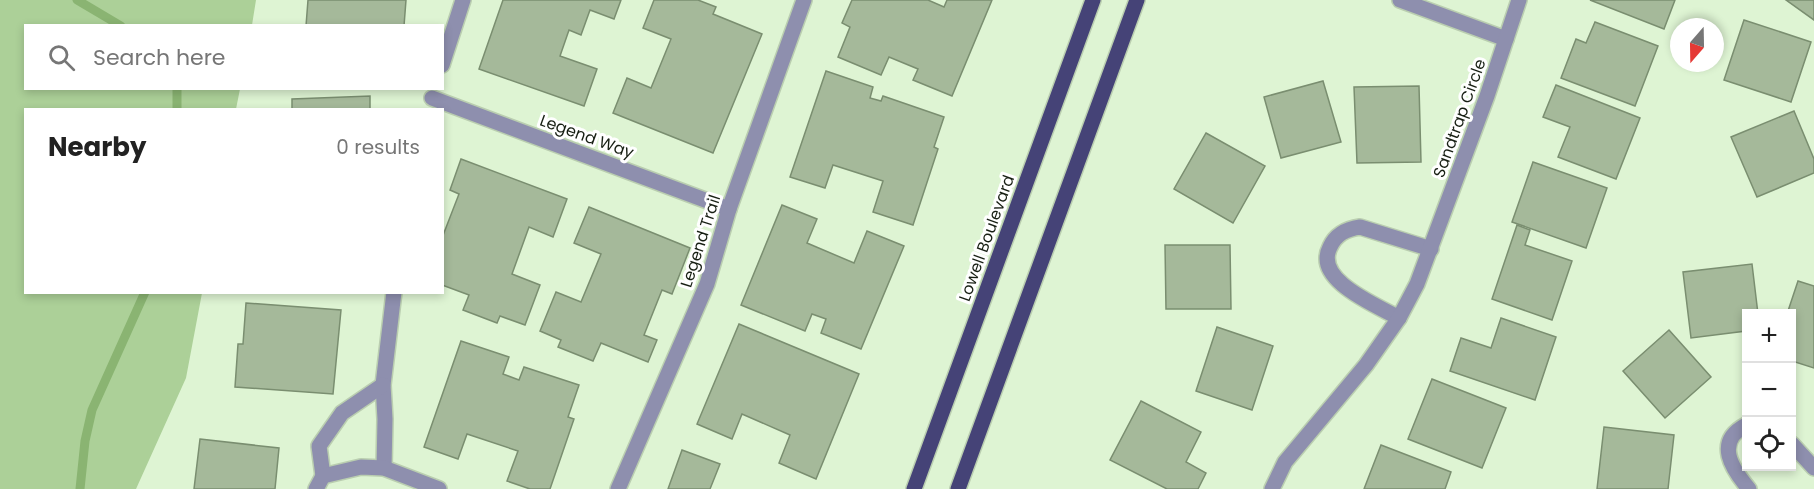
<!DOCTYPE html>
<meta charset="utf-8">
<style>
:root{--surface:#fff;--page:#f2f2f2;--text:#222;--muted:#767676;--line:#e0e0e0}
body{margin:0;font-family:Poppins,sans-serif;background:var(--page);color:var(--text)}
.controls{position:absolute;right:18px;bottom:18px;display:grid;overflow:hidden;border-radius:0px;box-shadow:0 3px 9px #0003}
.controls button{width:54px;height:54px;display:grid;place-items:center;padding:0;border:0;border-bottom:2px solid var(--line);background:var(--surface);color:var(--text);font:30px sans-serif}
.compass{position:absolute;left:1670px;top:18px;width:54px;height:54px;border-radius:50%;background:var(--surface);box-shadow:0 3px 9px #0003;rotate:200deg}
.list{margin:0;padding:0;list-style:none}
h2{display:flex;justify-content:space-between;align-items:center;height:78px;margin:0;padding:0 24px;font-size:26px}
h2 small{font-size:20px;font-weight:400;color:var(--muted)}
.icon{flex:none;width:33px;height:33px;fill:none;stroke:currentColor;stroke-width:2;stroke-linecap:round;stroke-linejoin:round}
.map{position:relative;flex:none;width:1814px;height:489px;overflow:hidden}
.search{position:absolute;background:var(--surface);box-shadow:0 3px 9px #0003;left:24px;top:24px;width:420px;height:66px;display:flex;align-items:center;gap:15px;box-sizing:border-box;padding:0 21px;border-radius:0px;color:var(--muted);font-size:22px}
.panel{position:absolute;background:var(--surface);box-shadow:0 3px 9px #0003;left:24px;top:108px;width:420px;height:186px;border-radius:0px}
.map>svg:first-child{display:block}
.grass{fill:#acd098}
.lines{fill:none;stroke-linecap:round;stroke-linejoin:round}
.stream{stroke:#8ab472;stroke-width:9}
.building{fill:#a5b99a;stroke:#7a8e70;stroke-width:1.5}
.minor-casing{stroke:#baceb0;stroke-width:18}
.major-casing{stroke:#baceb0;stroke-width:18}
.minor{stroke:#8e8fae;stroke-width:15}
.major{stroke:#454377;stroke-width:15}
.labels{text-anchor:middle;stroke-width:6;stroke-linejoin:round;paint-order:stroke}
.street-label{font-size:16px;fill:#171f13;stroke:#fff}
</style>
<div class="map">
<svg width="1814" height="489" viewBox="0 0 1814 489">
<rect width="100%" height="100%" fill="#def4d3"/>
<polygon class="grass" points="0,0 256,0 252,25 26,26 26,88 240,89 236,109 26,110 26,292 202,293 186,378 136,489 0,489"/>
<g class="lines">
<g class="stream">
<polyline points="77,0 121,26"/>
<polyline points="177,88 177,110"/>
<polyline points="80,489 85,441 92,410 145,292"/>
</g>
</g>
<g class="building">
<polygon points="308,0 406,0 404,26 306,26"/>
<polygon points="503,0 621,0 614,19 590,10 581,35 569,30 560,56 597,69 584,106 479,69"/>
<polygon points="654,0 698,0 716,7 713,14 762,34 713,153 613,113 627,78 651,88 671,39 643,28"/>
<polygon points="852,0 928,0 944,7 947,0 992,0 952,96 913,80 918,69 889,57 881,75 838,57 850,27 842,23"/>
<polygon points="1590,0 1675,0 1664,29"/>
<polygon points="1786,0 1814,0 1814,20"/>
<polygon points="1744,20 1811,42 1791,102 1724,80"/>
<polygon points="1595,22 1658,46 1635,106 1561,78 1576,39 1586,43"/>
<polygon points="826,71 873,87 870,98 881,101 883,96 944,117 934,147 938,149 913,225 873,212 883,181 833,165 825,188 790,177"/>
<polygon points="1323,81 1341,142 1281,158 1264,97"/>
<polygon points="1556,85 1640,118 1616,179 1558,157 1570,127 1543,117"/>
<polygon points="1419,86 1421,162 1357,163 1354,87"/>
<polygon points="370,96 370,110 292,110 292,99"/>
<polygon points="1794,111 1814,159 1814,173 1757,197 1731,137"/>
<polygon points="1206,133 1265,166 1233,223 1174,189"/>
<polygon points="461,159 567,199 553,237 529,227 512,274 540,285 525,325 500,316 497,323 463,310 469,295 442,285 442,238 459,194 450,190"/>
<polygon points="1533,162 1607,188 1586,248 1512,222"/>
<polygon points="782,205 817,219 807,243 854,263 867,231 904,246 861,349 821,333 826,319 812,314 805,331 741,305"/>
<polygon points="589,207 690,248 672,294 662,290 644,335 657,340 648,362 601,343 593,361 558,347 561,340 540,331 556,292 581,302 601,254 574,243"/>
<polygon points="1517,225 1530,230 1525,245 1572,261 1552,320 1492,299"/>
<polygon points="1165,245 1230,245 1231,309 1166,309"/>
<polygon points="1752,264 1758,314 1746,314 1746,331 1691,338 1683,272"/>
<polygon points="1798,281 1814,286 1814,368 1792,361 1792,314 1787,314"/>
<polygon points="246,303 341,310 333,394 235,387 238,344 243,344"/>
<polygon points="1501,318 1556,337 1535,400 1450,371 1461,338 1491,348"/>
<polygon points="739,324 859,374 816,479 779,463 790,435 742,414 732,439 697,424"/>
<polygon points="1217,327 1273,346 1252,410 1196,391"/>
<polygon points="1669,330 1711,377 1665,418 1623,371"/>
<polygon points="461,341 509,357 503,374 519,380 524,367 579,385 568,417 574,419 550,489 530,489 507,481 518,451 467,434 458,459 424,447"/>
<polygon points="1432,379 1506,408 1482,468 1408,439"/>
<polygon points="1141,401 1201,432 1186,462 1206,473 1198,489 1167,489 1110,460"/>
<polygon points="1604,427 1674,435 1668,489 1597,489"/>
<polygon points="200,439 279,448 275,489 194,489"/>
<polygon points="1381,445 1451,472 1445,489 1364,489"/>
<polygon points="682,450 720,464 710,489 668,489"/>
</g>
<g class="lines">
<defs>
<g id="minor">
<polyline points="1400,0 1506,39"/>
<polyline points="442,65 463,0"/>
<polyline points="432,98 729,209"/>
<path d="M1399 318C1376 305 1313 280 1330 247 1336 234 1346 229 1360 227L1431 249"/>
<path d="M1746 425C1714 442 1732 469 1749 489"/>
<polyline points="1792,444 1814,468"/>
<polyline points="384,468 385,419 383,385 394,292"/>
<polyline points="323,476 319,446 342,413 383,385"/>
<polyline points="316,489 323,476 361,467 384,468 439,489"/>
<polyline points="618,489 707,284 729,209 804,0"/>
<polyline points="1272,489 1285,462 1366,365 1399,318 1417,284 1487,96 1519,0"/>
</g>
<g id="major">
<polyline points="914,489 1093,0"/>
<polyline points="958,489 1137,0"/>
</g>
</defs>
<use href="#minor" class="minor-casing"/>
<use href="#major" class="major-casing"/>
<use href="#minor" class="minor"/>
<use href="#major" class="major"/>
</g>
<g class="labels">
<g class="street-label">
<text transform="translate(1459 118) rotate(-70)" y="6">Sandtrap Circle</text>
<text transform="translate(587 136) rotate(20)" y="6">Legend Way</text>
<text transform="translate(986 238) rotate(-70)" y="6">Lowell Boulevard</text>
<text transform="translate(700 241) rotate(-72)" y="6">Legend Trail</text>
</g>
</g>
</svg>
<div class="controls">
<button>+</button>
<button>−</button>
<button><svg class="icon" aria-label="locate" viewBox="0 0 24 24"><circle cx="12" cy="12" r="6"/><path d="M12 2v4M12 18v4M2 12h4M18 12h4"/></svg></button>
</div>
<svg class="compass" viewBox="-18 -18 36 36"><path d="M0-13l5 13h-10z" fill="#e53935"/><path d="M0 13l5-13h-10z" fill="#767676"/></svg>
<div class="search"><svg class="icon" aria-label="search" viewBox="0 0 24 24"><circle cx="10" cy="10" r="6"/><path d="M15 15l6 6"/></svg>Search here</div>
<section class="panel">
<h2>Nearby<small>0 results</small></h2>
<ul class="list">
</ul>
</section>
</div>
